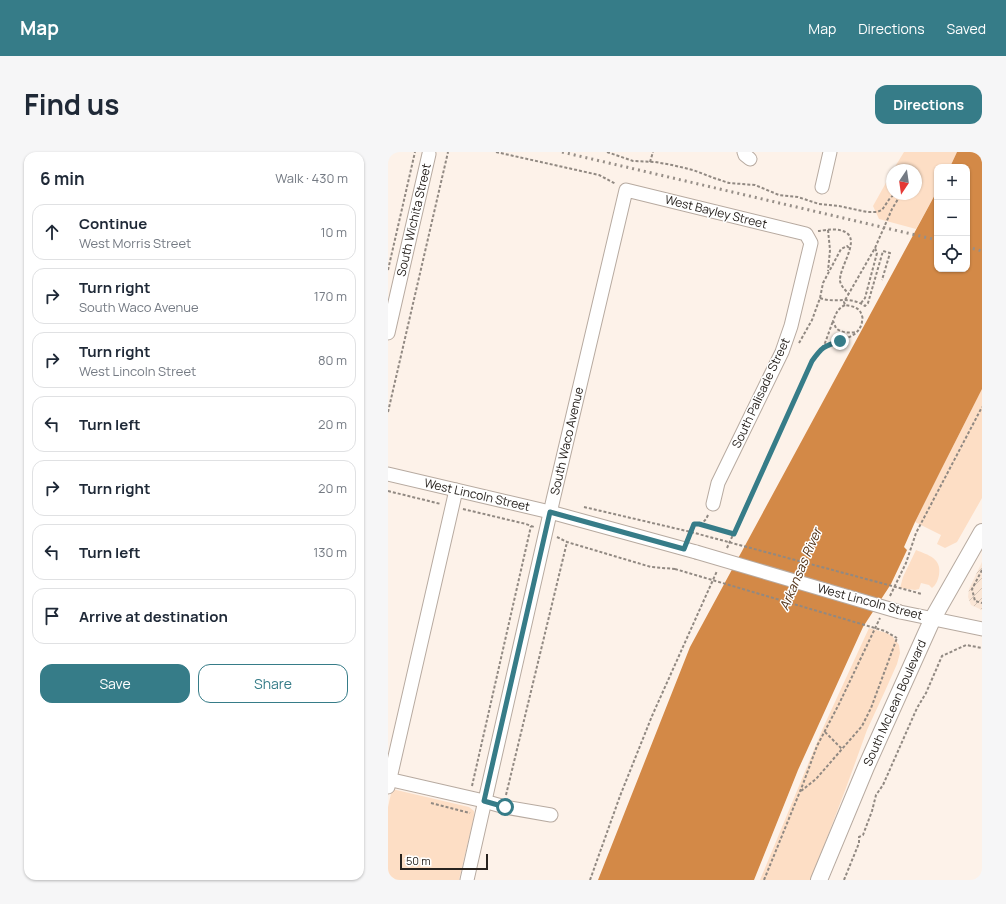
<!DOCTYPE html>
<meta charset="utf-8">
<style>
:root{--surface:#fff;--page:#f6f6f7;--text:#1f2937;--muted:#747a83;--line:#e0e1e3;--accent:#367c88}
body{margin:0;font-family:Manrope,sans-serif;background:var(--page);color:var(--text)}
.controls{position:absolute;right:12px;top:12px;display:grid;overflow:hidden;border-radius:8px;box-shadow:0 1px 3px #0004}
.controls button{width:36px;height:36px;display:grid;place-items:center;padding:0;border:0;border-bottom:1px solid var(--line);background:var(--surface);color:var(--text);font:20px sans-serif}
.compass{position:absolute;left:498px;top:12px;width:36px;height:36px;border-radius:50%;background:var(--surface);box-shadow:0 1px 3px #0004;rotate:193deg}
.scale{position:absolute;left:12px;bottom:10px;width:88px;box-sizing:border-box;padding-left:4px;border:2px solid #28231f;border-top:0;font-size:11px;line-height:14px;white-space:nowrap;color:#28231f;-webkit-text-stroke:3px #fff;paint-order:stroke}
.stop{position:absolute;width:12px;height:12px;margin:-9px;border:3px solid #367c88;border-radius:50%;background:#fff}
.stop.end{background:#367c88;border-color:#fff;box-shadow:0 1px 4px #0008}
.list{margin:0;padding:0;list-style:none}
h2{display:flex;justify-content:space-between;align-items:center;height:52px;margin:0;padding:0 16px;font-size:17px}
h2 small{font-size:13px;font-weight:400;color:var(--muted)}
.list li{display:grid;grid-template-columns:26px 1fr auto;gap:12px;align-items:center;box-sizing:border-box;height:56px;margin:0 8px 8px;padding:0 8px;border:1px solid var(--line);border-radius:12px}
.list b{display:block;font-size:15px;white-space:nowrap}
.list p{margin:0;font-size:13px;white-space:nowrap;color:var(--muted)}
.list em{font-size:13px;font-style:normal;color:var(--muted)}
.actions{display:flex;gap:8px;padding:12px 16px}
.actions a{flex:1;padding:9px 0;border:1px solid var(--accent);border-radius:12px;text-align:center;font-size:14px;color:var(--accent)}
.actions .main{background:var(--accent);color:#fff}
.icon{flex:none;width:22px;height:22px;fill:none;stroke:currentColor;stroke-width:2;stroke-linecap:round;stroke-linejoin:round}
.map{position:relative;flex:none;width:594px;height:728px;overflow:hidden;border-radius:12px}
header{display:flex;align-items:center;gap:24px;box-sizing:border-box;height:56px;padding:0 20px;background:var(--accent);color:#fff}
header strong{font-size:19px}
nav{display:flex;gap:22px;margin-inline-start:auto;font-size:14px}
.intro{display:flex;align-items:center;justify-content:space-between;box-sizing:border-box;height:96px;padding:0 24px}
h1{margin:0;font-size:28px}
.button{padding:10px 18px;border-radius:12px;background:var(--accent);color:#fff;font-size:14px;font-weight:700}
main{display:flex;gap:24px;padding:0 24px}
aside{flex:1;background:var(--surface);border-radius:12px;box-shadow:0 1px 3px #0004}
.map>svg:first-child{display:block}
.industrial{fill:url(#industrial-furrows)}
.green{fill:#fddec5}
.water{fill:#d38947}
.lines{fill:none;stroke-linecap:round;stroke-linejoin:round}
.minor-casing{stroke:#b7aaa0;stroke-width:15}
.major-casing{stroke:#b7aaa0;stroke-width:18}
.path{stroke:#918982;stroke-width:2;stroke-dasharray:3 2;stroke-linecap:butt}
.minor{stroke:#fff;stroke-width:13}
.major{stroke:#fff;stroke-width:16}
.rail{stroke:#978f88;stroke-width:3;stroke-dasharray:2 4;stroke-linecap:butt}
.minor-bridge-casing{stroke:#b7aaa0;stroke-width:15;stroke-linecap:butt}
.path-bridge{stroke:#918982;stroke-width:2;stroke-dasharray:3 2;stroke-linecap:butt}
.minor-bridge{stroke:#fff;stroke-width:13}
.route{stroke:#367c88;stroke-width:5}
.labels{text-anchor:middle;stroke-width:3;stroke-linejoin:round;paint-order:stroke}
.street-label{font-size:12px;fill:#28231f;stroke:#fff}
.water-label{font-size:13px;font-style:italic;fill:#523217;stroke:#fff}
</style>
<header>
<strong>Map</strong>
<nav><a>Map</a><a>Directions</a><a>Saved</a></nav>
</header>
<div class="intro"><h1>Find us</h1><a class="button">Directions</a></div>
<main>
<aside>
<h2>6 min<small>Walk · 430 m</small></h2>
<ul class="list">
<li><svg class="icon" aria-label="ahead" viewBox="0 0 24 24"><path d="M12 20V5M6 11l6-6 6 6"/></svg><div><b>Continue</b><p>West Morris Street</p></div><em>10 m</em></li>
<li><svg class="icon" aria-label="right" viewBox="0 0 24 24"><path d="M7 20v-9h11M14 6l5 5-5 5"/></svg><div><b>Turn right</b><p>South Waco Avenue</p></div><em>170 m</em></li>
<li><svg class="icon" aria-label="right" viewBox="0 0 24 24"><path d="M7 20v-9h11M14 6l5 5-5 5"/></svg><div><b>Turn right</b><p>West Lincoln Street</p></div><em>80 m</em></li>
<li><svg class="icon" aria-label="left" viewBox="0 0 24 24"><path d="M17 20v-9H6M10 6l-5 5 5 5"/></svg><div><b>Turn left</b></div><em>20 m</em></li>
<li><svg class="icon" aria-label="right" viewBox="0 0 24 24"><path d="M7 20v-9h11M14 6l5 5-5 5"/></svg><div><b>Turn right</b></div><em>20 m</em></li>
<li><svg class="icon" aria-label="left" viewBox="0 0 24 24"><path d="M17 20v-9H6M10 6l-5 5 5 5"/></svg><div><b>Turn left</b></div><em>130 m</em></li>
<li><svg class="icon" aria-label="arrive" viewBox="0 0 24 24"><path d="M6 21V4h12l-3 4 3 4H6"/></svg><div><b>Arrive at destination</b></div></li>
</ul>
<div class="actions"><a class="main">Save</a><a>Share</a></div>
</aside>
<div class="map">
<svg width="594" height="728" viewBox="0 0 594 728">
<defs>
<pattern id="industrial-furrows" width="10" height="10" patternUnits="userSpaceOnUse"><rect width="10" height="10" fill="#fae6d6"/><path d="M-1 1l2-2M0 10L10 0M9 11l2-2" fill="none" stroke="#d6c5b7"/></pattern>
</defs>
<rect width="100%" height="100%" fill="#fdf2e9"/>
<polygon class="industrial" points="594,410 594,458 583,453 580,445 581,437"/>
<g class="green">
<polygon points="516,0 569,0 562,15 549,15 549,39 528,77 491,67 485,54 504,20 504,42 528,42 528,18 505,18"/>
<polygon points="594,237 594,346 569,390 557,396 549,392 553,383 527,370 554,316"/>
<path d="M528 398C540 403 554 406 551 423 550 428 548 433 544 436L541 433 533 431 531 437 527 438 512 436 515 425Z"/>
<polygon points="481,476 499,481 505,485 511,493 512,501 509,512 497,539 479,578 458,636 423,728 372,728 435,576"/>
<polygon points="4,637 81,655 86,659 86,665 71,728 0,728 0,655"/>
</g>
<polygon class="water" points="569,0 594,0 594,237 554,316 527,370 516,395 519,398 503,432 475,475 410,618 366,728 210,728 302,495 549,39 549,117 579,117 579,15 562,15"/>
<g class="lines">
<defs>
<g id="minor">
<polyline points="356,0 357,3 362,7"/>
<polyline points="434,35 442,0"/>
<polyline points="0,181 41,2"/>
<polyline points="0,322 162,360 308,400"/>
<polyline points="512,460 594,477"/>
<polyline points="0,627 96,649 117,655 163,663"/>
<polyline points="0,635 68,338"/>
<polyline points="79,728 165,348 238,38 418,82 423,91 403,174 394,200 330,331 325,352"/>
</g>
<polyline id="major" points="431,728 478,615 545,466 594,380"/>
</defs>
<use href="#minor" class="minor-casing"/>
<use href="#major" class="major-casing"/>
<g class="path">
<polyline points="108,0 211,23 228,32"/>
<polyline points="219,0 245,9 267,10 284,13 305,18 326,26 341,31 367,33 391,43 410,45 431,52 451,54 479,60 489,60 494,58 502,46 507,42"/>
<polyline points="262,10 265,0"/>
<polyline points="440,78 442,98 440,119"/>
<path d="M430 79C439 78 452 75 460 82 470 92 451 116 452 129 453 134 457 138 461 142"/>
<polyline points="0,118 27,0"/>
<path d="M432 146C448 152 461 143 477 154L480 151 495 99 502 101 494 128"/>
<polyline points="473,151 477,146 489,101 487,96"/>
<path d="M457 153C449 157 448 162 445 169 446 171 447 174 448 176 453 181 462 181 468 180"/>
<polyline points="411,191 424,168 432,146 435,131 453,97 459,94 462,97"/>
<polyline points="434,196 437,191 445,169"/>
<polyline points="0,260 60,0"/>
<polyline points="0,339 53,352"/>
<polyline points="196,355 303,380"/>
<polyline points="75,357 138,372 146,375"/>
<polyline points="312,373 346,382"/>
<polyline points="169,385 179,390 263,415 287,417"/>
<path d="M301 386 306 372C314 372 317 370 320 363"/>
<path d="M339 396 424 209C428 204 431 198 437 195 449 186 470 189 474 170 474 168 475 165 474 164 472 155 464 154 457 153L456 150 487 96 504 57 513 42"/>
<polyline points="594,418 584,437 587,449 594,451"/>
<polyline points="502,444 518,411 528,381 594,255"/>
<polyline points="437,580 454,597"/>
<polyline points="84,634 143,374"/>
<polyline points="413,639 428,627 474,574 483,556 509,486"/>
<polyline points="118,643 179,390"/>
<polyline points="43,651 82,661"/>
<polyline points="202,728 232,644 264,564 329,419"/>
<polyline points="376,728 415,632 429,594 451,552 492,466"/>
<polyline points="456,728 471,691 471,685 475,683 484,659 488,643 495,633 529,556 538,541 554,504 578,493 594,496"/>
</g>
<use href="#minor" class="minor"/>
<use href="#major" class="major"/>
<g class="rail">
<polyline points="174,0 549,88"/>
<polyline points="579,95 594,99"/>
</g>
<defs>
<polyline id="minor-bridge" points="308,400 512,460"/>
</defs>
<use href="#minor-bridge" class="minor-bridge-casing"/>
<g class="path-bridge">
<polyline points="303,380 534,442"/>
<polyline points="287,417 497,479 509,486"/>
</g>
<use href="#minor-bridge" class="minor-bridge"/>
</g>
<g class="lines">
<path class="route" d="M117 655 96 649 162 360 296 397 306 372H311L346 382 424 209C434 195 436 194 452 189"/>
</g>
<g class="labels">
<g class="street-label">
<text transform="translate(328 60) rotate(14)" y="4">West Bayley Street</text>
<text transform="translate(26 68) rotate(-77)" y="4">South Wichita Street</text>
<text transform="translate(373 241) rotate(-65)" y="4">South Palisade Street</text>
<text transform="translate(179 289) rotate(-77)" y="4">South Waco Avenue</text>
<text transform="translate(89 343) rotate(13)" y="4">West Lincoln Street</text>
<text transform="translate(482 450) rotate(15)" y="4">West Lincoln Street</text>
<text transform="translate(507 551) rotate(-66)" y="4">South McLean Boulevard</text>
</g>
<g class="water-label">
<text transform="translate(412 417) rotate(-67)" y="5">Arkansas River</text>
</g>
</g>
</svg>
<div class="controls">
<button>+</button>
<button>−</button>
<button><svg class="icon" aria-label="locate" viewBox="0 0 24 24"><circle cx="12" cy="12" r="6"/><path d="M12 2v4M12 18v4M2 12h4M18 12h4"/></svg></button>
</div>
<svg class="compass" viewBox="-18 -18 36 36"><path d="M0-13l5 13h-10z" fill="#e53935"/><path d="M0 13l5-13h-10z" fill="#747a83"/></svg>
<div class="scale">50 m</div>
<div class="stop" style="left:117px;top:655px"></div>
<div class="stop end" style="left:452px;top:189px"></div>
</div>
</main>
